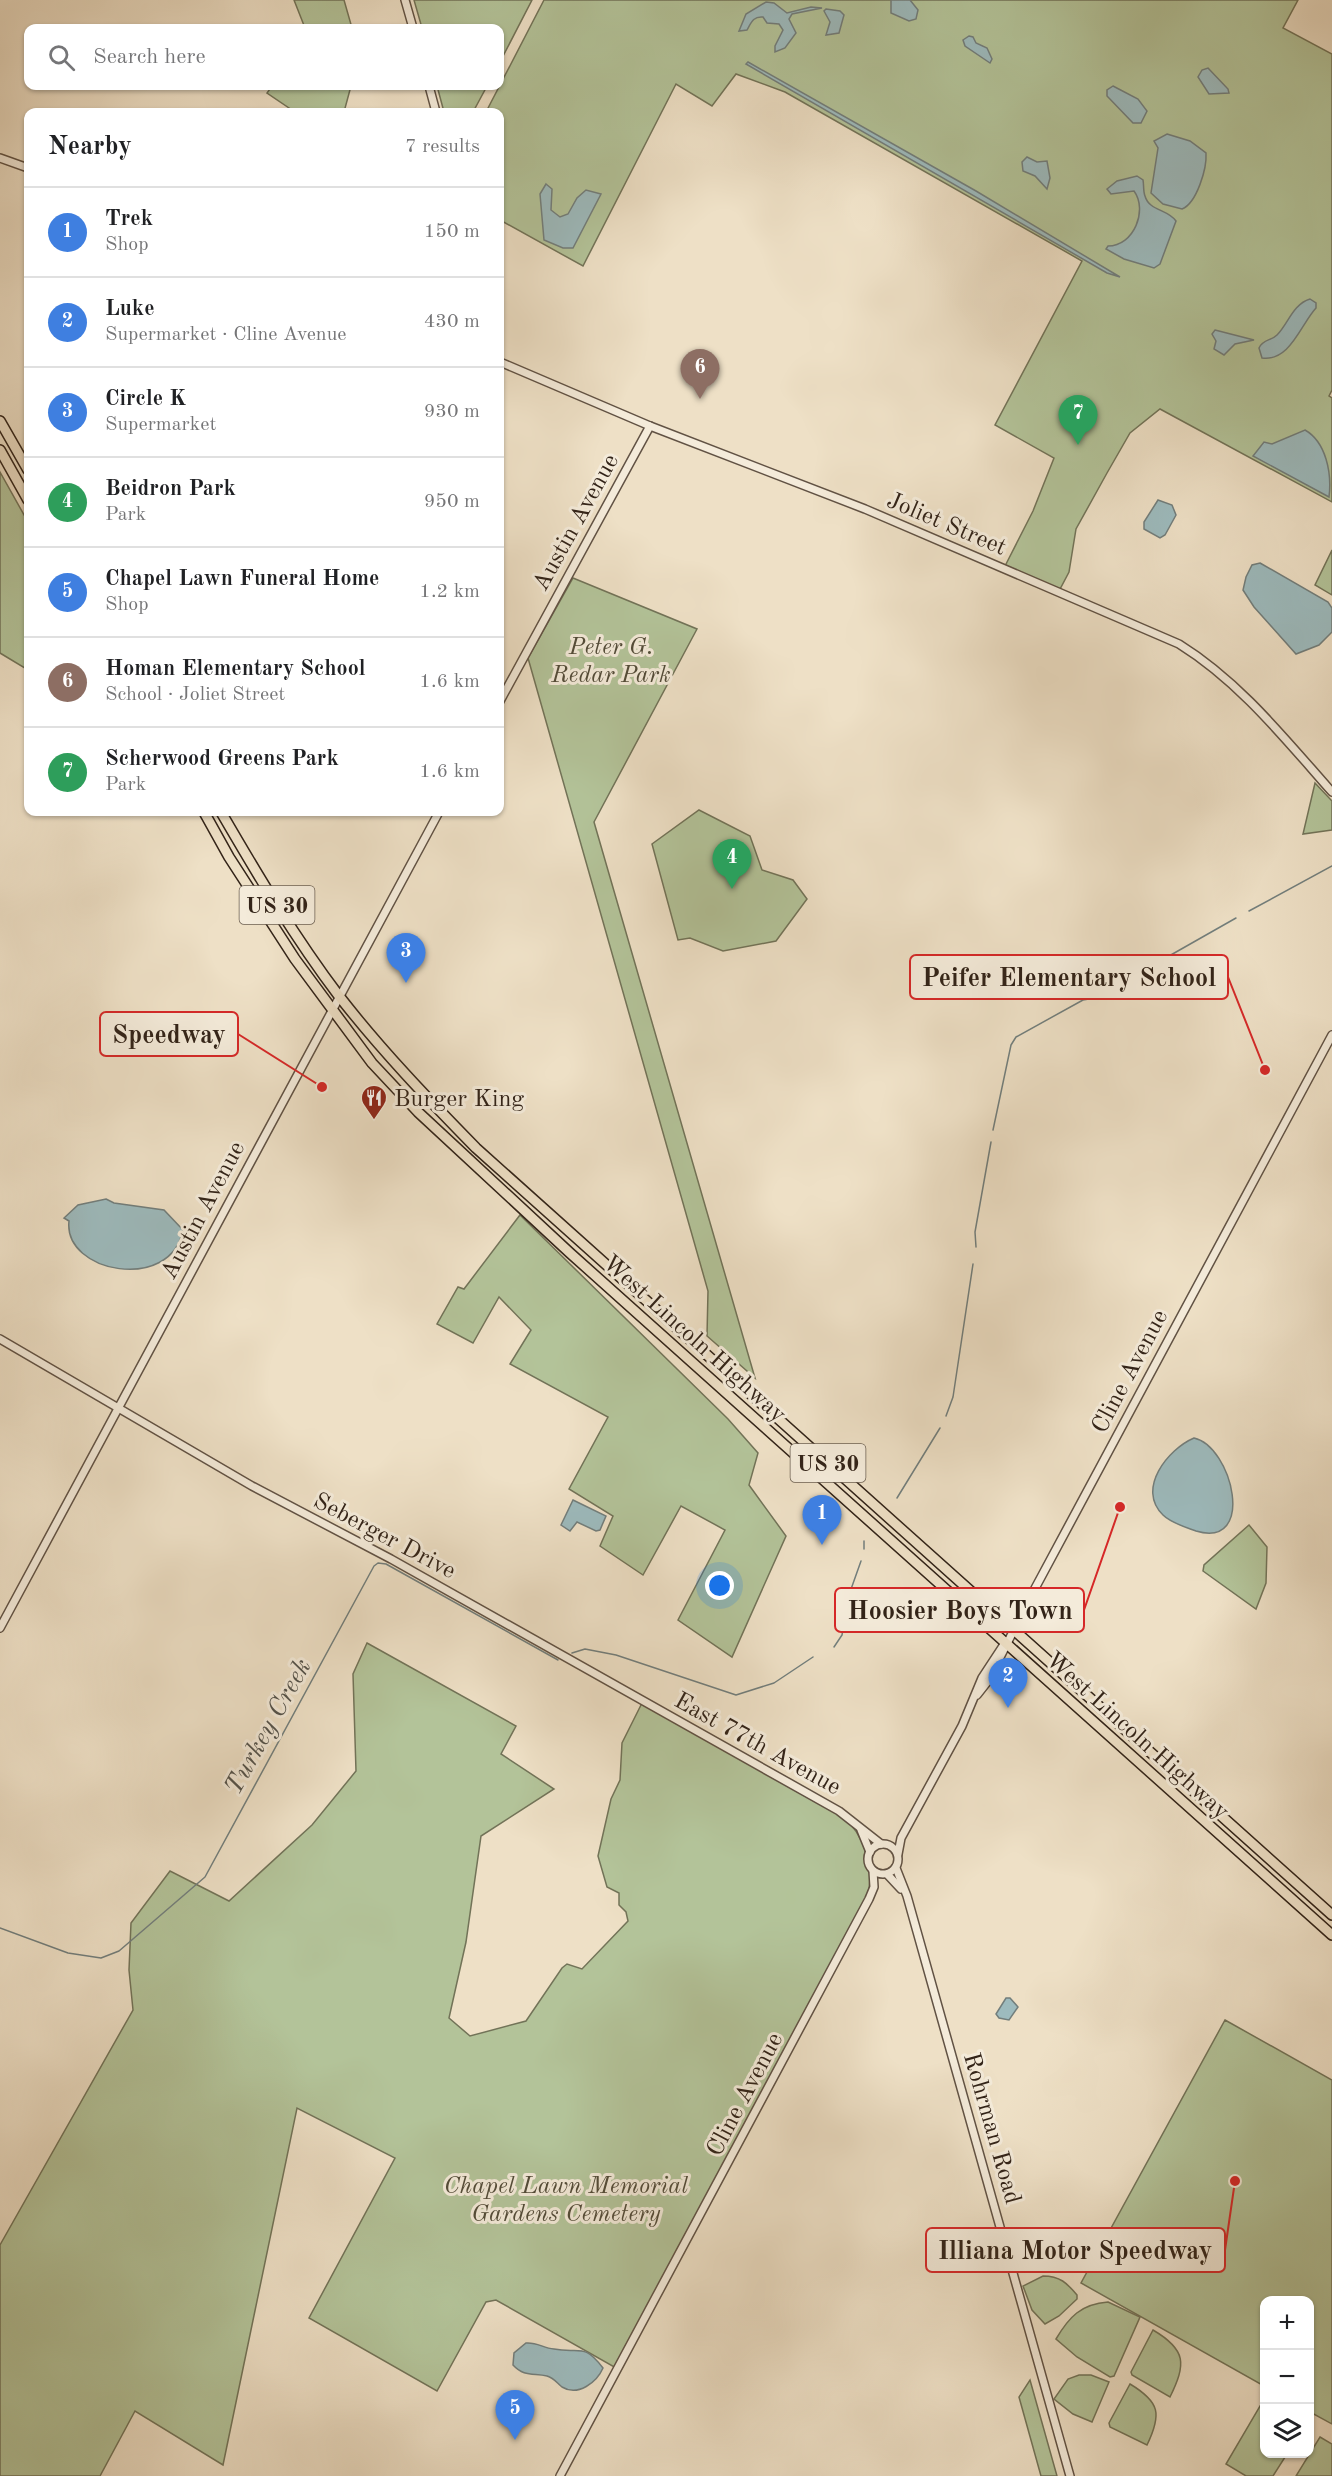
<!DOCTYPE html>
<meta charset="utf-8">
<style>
:root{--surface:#fff;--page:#f6f6f6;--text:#202124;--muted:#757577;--line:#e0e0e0;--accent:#db2777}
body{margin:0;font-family:"Old Standard TT",serif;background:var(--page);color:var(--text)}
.controls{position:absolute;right:18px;bottom:18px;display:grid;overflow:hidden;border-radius:12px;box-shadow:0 2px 4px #0004}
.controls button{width:54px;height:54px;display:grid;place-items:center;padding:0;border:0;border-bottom:2px solid var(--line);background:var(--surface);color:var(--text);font:30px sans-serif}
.you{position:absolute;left:720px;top:1586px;width:21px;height:21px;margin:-15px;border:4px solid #fff;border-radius:50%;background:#1a73e8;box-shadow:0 0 0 9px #1a73e833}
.badge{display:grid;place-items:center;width:39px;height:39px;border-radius:50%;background:var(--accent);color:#fff;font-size:20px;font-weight:700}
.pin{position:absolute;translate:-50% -50px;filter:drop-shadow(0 2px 3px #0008)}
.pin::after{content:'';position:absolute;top:32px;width:21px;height:18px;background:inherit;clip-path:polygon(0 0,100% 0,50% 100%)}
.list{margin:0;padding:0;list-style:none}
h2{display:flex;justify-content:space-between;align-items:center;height:78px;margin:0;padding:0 24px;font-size:26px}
h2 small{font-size:20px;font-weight:400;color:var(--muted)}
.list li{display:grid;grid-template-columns:39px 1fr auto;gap:18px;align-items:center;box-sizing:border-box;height:90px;padding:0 24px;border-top:2px solid var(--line)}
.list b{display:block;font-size:22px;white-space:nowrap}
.list p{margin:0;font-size:20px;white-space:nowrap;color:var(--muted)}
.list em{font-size:20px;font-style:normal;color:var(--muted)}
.icon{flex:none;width:33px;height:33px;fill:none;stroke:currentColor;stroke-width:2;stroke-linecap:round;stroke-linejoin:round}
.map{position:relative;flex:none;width:1332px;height:2476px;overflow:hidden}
.search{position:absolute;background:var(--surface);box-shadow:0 2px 4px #0004;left:24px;top:24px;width:480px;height:66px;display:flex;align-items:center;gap:15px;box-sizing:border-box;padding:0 21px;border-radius:12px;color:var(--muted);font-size:22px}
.panel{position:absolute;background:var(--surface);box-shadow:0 2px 4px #0004;left:24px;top:108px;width:480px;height:708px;border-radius:12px}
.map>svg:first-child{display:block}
.green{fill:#b3c399;stroke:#727358;stroke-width:1.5}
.water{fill:#9dbbbe;stroke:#727e7c;stroke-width:1.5}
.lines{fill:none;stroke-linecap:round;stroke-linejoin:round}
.stream{stroke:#727e7c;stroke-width:1.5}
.minor-casing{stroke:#615244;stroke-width:10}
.major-casing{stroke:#322318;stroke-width:12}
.minor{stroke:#f4ebda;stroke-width:7}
.major{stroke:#eee0c6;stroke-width:9}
.labels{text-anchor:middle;stroke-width:6;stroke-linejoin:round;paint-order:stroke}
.shield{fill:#f4ebda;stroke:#6c5f52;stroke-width:1.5}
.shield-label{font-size:22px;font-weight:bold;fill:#322318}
.street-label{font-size:24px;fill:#322318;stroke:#f4ebda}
.park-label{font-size:24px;font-style:italic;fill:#524b38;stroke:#f4ebda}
.poi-label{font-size:24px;fill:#322318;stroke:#f4ebda;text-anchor:start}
.water-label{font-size:26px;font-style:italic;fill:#52514a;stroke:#f4ebda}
.leader{fill:none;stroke:#d62828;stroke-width:2}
.callout-dot{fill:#d62828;stroke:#f4ebda;stroke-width:2}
.callout{fill:#f4ebda;stroke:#d62828;stroke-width:2}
.callout-label{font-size:26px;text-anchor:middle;font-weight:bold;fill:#322318}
</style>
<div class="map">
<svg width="1332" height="2476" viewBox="0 0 1332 2476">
<rect width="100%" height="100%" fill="#eee0c6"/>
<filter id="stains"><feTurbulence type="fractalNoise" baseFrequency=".00333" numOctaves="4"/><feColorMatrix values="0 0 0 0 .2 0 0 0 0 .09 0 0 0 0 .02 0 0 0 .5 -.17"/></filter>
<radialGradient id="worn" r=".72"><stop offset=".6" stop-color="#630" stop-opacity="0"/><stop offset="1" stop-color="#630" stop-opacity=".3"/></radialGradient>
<g class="green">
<polygon points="294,0 344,0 352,28 305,28"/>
<polygon points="414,0 532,0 500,62 500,28 422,28"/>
<polygon points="544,0 1298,0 1283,28 1332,54 1332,390 1329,396 1332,398 1332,502 1160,409 1130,433 1107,473 1076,529 1069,572 1059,591 1004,568 1033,511 1054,458 995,425 1082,261 785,92 736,74 712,106 676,84 583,266 500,220 500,112 486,112"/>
<polygon points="272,86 351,86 344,112 295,112 267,93"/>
<polygon points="437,86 487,86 473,112 444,112"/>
<polygon points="0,472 28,522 28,670 0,653"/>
<polygon points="1332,550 1332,595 1315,585"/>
<polygon points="573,578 697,629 594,822 755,1378 707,1336 708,1291 528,658"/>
<polygon points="1315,783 1332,801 1332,830 1303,834"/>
<polygon points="699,810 750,836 762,870 793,880 807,899 776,941 723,951 690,938 678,940 652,844"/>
<polygon points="520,1215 728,1419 758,1453 749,1485 786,1536 732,1657 678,1620 725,1530 681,1506 643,1575 600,1546 613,1516 569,1489 608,1417 510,1364 531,1330 499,1297 473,1343 437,1324 458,1287 464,1289"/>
<polygon points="1249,1525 1267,1547 1266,1583 1256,1609 1203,1571 1204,1565"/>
<path d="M367 1643 516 1726 501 1754 554 1789 481 1836 466 1942 449 2018 470 2036 526 2021 562 1968 567 1964 582 1969 628 1921 626 1912 619 1905V1893L607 1887 598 1856 611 1799 620 1780 622 1743 642 1703 842 1816C864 1834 876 1868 867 1897L616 2368 496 2300 486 2302 437 2391 309 2318 395 2158 297 2108 223 2465 135 2411 100 2476H0V2245L133 2010 129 1970 131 1923 170 1871 229 1901 312 1825 356 1771 353 1674Z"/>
<polygon points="1225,2020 1332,2080 1332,2424 1310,2412 1310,2300 1264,2300 1264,2386 1081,2283"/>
<path d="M1043 2276C1060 2276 1067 2283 1077 2295V2299L1059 2316 1045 2324 1032 2310 1023 2286Z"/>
<path d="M1108 2302 1140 2317 1114 2376 1110 2377 1077 2357 1056 2339C1069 2317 1081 2304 1108 2302Z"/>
<path d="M1153 2330C1187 2350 1186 2364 1170 2397L1132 2375 1131 2372Z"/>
<polygon points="1079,2375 1091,2375 1109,2382 1092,2422 1073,2414 1054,2399 1068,2379"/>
<polygon points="1030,2380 1057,2476 1041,2476 1019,2397"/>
<path d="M1130 2384C1160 2402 1162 2414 1147 2445L1110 2427 1109 2423Z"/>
<polygon points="1260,2406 1264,2409 1264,2454 1287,2454 1273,2476 1246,2476 1226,2464"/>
<polygon points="1320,2437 1332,2444 1332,2476 1296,2476"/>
</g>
<g class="water">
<polygon points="891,0 910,0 918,10 916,19 909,21 891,13"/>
<path d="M766 2 774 3 787 13 811 7 822 8 792 14 789 19 796 33 785 48 775 52V46L783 30 779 24 767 23 763 17C753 16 751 23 747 30L739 31 746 14Z"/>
<polygon points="826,9 840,11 844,15 839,33 826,35 830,22 824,11"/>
<polygon points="969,36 973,37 976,43 987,48 992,59 990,63 965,46 963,40"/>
<polygon points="748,62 976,191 1120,277 1107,273 746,64"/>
<polygon points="1208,68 1228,89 1229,93 1209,94 1198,77 1202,70"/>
<polygon points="1113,86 1138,99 1147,111 1141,123 1133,123 1107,96 1107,90"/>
<path d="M1167 134 1190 141 1206 153C1207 168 1197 203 1182 209L1163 204 1151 193 1158 148 1154 141Z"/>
<polygon points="1027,157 1037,162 1047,161 1050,178 1047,189 1035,176 1023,171 1022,162"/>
<path d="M1137 176 1143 180C1144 185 1143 191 1145 196 1149 211 1168 209 1176 221L1160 264 1154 268 1124 259 1106 249 1108 246C1134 246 1148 210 1134 191L1111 194 1107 189 1117 181Z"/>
<polygon points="546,184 552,189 551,210 560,217 568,214 577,198 586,190 601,194 573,248 563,248 544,240 540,194"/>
<path d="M1310 299 1316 303V308C1301 324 1290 362 1262 358L1259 348C1263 339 1271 341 1277 335 1288 324 1293 304 1310 299Z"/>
<polygon points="1215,330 1254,340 1235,344 1224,355 1214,349 1216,341 1212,334"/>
<path d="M1305 430C1326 442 1332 473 1329 497L1253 456 1264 442 1272 444Z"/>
<polygon points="1158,500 1172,505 1176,515 1165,535 1160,538 1144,529 1144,522"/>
<polygon points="1260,563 1328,602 1332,608 1332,632 1319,645 1296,654 1254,607 1243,590 1246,577 1252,565"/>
<path d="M106 1199 114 1203 164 1210 183 1230C171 1293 63 1273 69 1221L64 1218 78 1205Z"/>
<path d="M1194 1438C1232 1446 1257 1549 1196 1531 1185 1527 1171 1523 1163 1515 1136 1489 1168 1449 1194 1438Z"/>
<polygon points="573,1500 606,1516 600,1530 596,1531 577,1522 570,1531 561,1525"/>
<polygon points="1006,1998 1010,1998 1018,2007 1009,2020 999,2018 996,2014"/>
<path d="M526 2343C537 2342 543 2348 554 2349 580 2354 583 2342 603 2368 597 2382 578 2397 562 2387 557 2383 554 2378 547 2376 533 2373 524 2377 513 2365L514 2353Z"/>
</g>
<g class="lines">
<g class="stream">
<polyline points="1249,911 1332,866"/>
<polyline points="993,1130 1011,1045 1016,1037 1083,1000 1095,998 1236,918"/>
<polyline points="976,1247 975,1232 991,1142"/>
<polyline points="946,1416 953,1397 973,1264"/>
<polyline points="897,1498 940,1428"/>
<polyline points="864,1549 864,1541"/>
<polyline points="834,1647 842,1635 850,1592 861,1561"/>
<polyline points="572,1653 585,1649 616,1655 736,1695 774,1683 813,1657"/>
<polyline points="0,1928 68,1953 101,1958 119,1951 205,1877 374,1566 378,1563 386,1564 558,1660"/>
</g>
<defs>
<g id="minor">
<polyline points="405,0 413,28"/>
<polyline points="429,86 436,112"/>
<polyline points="0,158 28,168"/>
<path d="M500 362 650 426 865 509 1179 644C1240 682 1285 739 1332 792"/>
<polyline points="500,701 650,426"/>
<polyline points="0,1339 252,1486 391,1559 839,1811 881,1844"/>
<polyline points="0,1628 439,812"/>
<polyline points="977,1695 988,1681 1032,1594 1332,1035"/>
<polyline points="861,1830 870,1852"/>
<circle cx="883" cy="1859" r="15"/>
<polyline points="898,1854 901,1838 962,1726 982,1678 1003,1646"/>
<polyline points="896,1868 907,1896 1070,2476"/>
<polyline points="887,1874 901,1889"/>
<polyline points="560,2476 869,1899 874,1887 873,1871"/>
</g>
<g id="major">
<polyline points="0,421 28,470"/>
<polyline points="0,450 28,500"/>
<polyline points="204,812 229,857 295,959 372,1063 418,1112 570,1253 1332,1935"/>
<path d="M221 812C257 874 295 938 339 996 381 1050 428 1099 476 1148L1332 1915"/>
</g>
</defs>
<use href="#minor" class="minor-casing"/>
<use href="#major" class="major-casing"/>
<use href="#minor" class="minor"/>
<use href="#major" class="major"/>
</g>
<defs>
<symbol id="restaurant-pin" viewBox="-11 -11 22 30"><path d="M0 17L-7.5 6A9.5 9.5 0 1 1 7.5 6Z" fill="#8f2418" stroke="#f4ebda"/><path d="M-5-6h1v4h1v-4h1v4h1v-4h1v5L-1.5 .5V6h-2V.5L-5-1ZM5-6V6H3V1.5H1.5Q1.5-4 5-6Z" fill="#fff"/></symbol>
</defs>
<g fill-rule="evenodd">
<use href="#restaurant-pin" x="359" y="1083" width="30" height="40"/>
</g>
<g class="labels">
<g class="shield">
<rect x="239.5" y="886" width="75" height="38" rx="4.5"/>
<rect x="790.5" y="1444" width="75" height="38" rx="4.5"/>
</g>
<g class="shield-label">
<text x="277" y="913">US 30</text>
<text x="828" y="1471">US 30</text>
</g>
<g class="street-label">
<text transform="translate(575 522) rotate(-61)" y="8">Austin Avenue</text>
<text transform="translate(947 523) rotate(23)" y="8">Joliet Street</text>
<text transform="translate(202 1210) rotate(-62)" y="8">Austin Avenue</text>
<text transform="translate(695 1338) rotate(42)" y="8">West Lincoln Highway</text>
<text transform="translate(1129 1371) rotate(-62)" y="8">Cline Avenue</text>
<text transform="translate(385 1535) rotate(28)" y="8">Seberger Drive</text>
<text transform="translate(1138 1735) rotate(42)" y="8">West Lincoln Highway</text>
<text transform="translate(758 1743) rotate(29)" y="8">East 77th Avenue</text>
<text transform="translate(744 2094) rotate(-62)" y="8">Cline Avenue</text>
<text transform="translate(993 2128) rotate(74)" y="8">Rohrman Road</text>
</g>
<g class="park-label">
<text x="611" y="654">Peter G.<tspan x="611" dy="28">Redar Park</tspan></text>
<text x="566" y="2193">Chapel Lawn Memorial<tspan x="566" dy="28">Gardens Cemetery</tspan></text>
</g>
<g class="poi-label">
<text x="394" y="1106">Burger King</text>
</g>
<g class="water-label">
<text transform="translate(267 1726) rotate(-61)" y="9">Turkey Creek</text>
</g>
</g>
<path class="leader" d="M1265 1070L1228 977M322 1087L238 1034M1120 1507L1084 1610M1235 2181L1225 2250"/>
<g class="callout-dot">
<circle cx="1265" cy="1070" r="6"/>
<circle cx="322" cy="1087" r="6"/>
<circle cx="1120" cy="1507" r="6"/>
<circle cx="1235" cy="2181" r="6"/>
</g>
<g class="callout">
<rect x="910" y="955" width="318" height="44" rx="6"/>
<rect x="100" y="1012" width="138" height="44" rx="6"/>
<rect x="835" y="1588" width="249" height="44" rx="6"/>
<rect x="926" y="2228" width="299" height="44" rx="6"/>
</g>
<g class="callout-label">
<text x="1069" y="986">Peifer Elementary School</text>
<text x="169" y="1043">Speedway</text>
<text x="960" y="1619">Hoosier Boys Town</text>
<text x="1075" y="2259">Illiana Motor Speedway</text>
</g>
<rect width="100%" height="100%" filter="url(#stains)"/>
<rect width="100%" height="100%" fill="url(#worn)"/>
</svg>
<div class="controls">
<button>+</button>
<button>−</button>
<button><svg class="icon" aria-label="layers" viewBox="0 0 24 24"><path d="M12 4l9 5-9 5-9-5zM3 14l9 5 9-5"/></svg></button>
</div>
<div class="you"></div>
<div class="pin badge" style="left:822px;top:1545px;background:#3f7fe0">1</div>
<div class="pin badge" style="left:1008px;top:1708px;background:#3f7fe0">2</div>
<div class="pin badge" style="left:406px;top:983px;background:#3f7fe0">3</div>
<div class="pin badge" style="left:732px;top:889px;background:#2e9e5b">4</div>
<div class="pin badge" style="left:515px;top:2440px;background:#3f7fe0">5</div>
<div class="pin badge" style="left:700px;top:399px;background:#8d6e63">6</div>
<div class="pin badge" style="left:1078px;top:445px;background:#2e9e5b">7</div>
<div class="search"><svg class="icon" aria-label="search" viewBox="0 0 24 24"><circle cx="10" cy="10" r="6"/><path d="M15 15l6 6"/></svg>Search here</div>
<section class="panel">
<h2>Nearby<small>7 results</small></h2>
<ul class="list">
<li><span class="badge" style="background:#3f7fe0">1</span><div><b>Trek</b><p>Shop</p></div><em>150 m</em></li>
<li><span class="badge" style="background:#3f7fe0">2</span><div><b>Luke</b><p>Supermarket · Cline Avenue</p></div><em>430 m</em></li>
<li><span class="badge" style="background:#3f7fe0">3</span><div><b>Circle K</b><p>Supermarket</p></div><em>930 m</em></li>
<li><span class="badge" style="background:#2e9e5b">4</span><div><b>Beidron Park</b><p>Park</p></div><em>950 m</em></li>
<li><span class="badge" style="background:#3f7fe0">5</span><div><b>Chapel Lawn Funeral Home</b><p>Shop</p></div><em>1.2 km</em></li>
<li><span class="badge" style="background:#8d6e63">6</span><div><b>Homan Elementary School</b><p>School · Joliet Street</p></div><em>1.6 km</em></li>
<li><span class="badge" style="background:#2e9e5b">7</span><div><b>Scherwood Greens Park</b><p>Park</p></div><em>1.6 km</em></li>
</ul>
</section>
</div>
